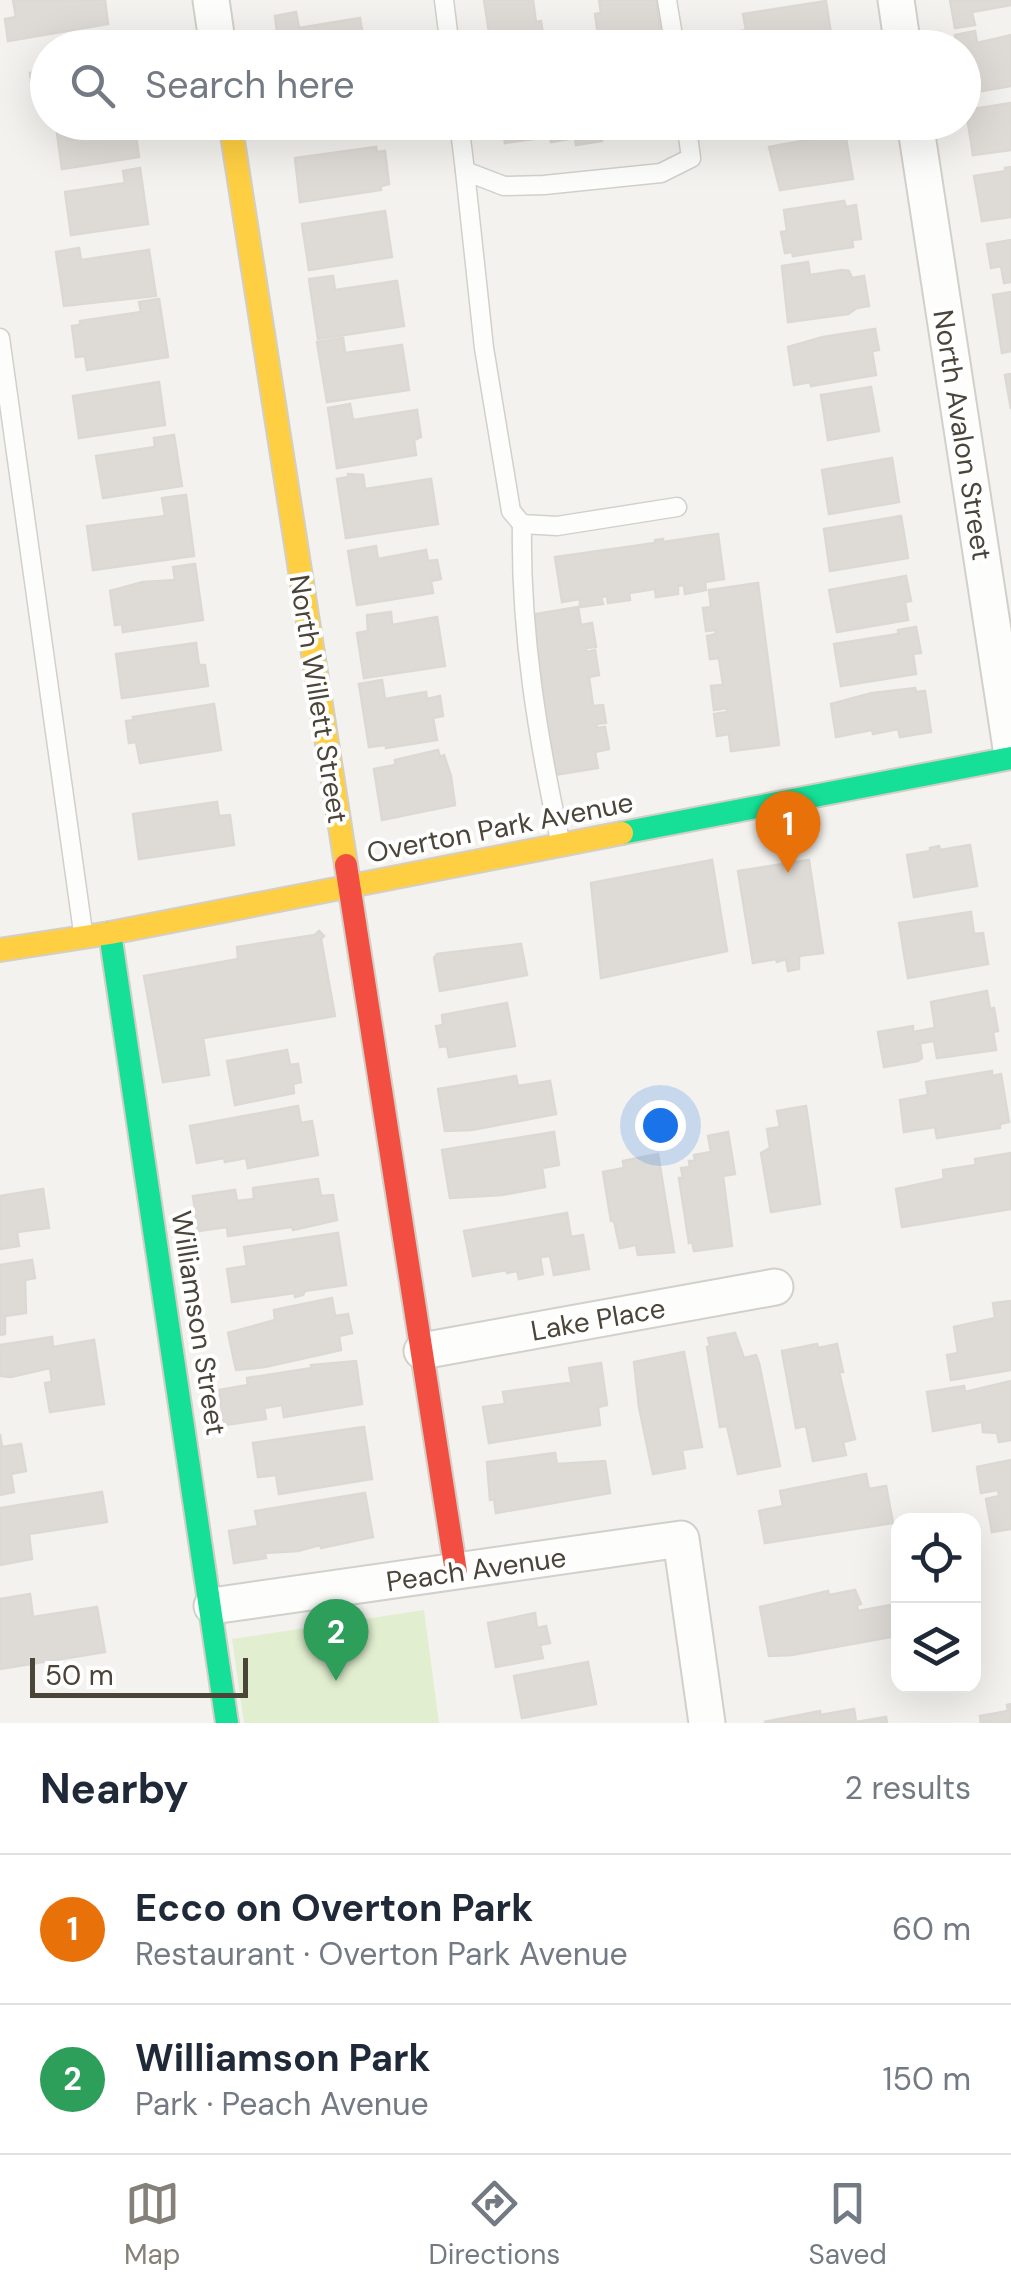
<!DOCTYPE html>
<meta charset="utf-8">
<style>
:root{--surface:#fff;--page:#f6f6f7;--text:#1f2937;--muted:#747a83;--line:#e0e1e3;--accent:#868178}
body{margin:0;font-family:"DM Sans",sans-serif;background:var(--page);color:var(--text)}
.controls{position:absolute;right:30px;bottom:30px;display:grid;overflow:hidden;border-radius:20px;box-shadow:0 10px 40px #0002}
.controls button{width:90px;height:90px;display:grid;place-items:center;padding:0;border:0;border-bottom:2px solid var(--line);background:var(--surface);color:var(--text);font:50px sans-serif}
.scale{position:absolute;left:30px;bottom:25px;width:218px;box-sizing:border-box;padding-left:10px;border:5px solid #4b4439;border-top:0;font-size:28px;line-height:35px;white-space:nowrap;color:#4b4439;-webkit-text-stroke:8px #fff;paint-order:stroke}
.you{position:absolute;left:660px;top:1125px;width:35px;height:35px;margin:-25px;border:8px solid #fff;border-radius:50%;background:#1a73e8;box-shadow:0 0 0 15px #1a73e833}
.badge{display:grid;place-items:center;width:65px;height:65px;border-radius:50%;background:var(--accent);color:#fff;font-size:32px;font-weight:700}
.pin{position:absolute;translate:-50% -82px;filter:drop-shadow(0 2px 5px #0008)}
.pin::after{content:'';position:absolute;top:52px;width:35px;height:30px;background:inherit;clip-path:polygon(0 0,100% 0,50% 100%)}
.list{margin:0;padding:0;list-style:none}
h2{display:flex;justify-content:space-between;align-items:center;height:130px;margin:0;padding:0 40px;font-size:42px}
h2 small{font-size:32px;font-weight:400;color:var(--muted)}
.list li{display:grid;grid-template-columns:65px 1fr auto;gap:30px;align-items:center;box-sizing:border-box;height:150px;padding:0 40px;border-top:2px solid var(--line)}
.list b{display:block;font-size:38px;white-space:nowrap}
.list p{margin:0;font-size:32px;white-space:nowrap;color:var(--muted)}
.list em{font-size:32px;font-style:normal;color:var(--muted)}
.icon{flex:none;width:55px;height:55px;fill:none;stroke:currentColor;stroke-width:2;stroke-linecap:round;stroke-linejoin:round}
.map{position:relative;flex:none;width:1011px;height:1723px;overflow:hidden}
.search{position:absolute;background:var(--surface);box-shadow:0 10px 40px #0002;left:30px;right:30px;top:30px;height:110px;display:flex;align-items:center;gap:25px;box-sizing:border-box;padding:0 35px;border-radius:55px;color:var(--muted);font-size:38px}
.sheet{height:430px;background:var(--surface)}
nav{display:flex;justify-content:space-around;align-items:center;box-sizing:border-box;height:140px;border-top:2px solid var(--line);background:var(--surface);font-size:28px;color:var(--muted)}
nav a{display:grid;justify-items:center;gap:5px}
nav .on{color:var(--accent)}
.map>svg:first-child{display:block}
.green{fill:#e1eecf}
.building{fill:#dedbd6;stroke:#dcd9d4;stroke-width:2.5}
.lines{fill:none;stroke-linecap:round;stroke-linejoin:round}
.lane-casing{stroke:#d2d0cb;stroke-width:21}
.street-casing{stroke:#d2d0cb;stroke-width:39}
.fast-casing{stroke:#d3cfc5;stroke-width:26}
.slow-casing{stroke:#d3cfc5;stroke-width:26}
.jam-casing{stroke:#d3cfc5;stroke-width:26}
.lane{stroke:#fdfdfc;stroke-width:18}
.street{stroke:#fdfdfc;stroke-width:35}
.fast{stroke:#16e098;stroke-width:22}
.slow{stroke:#ffcf43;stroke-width:22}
.jam{stroke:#f24e42;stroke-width:22}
.labels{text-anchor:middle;stroke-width:8;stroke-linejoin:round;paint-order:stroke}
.street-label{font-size:28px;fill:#4b4439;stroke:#fff}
</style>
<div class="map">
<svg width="1011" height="1723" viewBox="0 0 1011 1723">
<rect width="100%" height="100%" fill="#f4f2ee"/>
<polygon class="green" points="424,1610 439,1723 244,1723 232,1639"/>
<g class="building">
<polygon points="13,0 105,0 108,24 8,41 5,19 16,17"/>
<polygon points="484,0 533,0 536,22 541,21 545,48 483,48 481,35 489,32"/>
<polygon points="599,0 656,0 663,48 600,48 595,14 601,13"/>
<polygon points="950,0 1011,0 1011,5 972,12 975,25 955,28"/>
<polygon points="826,1 833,47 748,48 747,40 742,41 740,31 746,30 743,14"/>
<polygon points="296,12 299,28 360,18 365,48 279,48 275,16"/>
<polygon points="975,31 977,43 1011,35 1011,86 965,94 964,48 957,48 955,35"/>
<polygon points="121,36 123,48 103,48 102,39"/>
<polygon points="48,60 48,97 33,97 30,73 42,71 40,61"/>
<polygon points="1011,103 1011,150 973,155 966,110"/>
<polygon points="83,122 134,122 139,157 62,169 56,126"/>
<polygon points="288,122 379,122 379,124 291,137"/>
<polygon points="502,122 540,122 542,138 505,143"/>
<polygon points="548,122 625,122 626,132 602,135 602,141 576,145 575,138 551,142"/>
<polygon points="845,133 853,179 780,190 769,147"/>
<polygon points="376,147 377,152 385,151 389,184 381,186 381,190 300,202 295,158"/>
<polygon points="1011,167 1011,217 982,221 974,176 1006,171 1005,168"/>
<polygon points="140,168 148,224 71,235 65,192 125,183 123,171"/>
<polygon points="844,201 846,207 856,205 861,239 852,240 853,247 793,256 792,252 785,253 781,232 787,231 784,210"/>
<polygon points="385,211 392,257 309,270 302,224"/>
<polygon points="1011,240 1011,282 1004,283 1001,266 991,268 987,244"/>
<polygon points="79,248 81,260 149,250 156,296 64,306 56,252"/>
<polygon points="808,262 810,275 842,270 849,271 852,278 864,276 869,306 857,308 848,314 788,322 782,266"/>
<polygon points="333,276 335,290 397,281 404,326 318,339 309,279"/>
<polygon points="1011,292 1011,351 1002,353 993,295"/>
<polygon points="159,299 168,357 87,370 85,356 76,357 72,326 80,325 80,321 141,312 139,302"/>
<polygon points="875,329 879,350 872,351 876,375 811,386 810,382 794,385 788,347 823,337"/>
<polygon points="343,338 345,353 402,345 409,390 327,402 317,342"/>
<polygon points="1011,374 1011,409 1005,375"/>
<polygon points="159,382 165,425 79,438 73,396"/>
<polygon points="871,387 879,431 828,440 821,395"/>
<polygon points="350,404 353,420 417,410 421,437 414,440 416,455 337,468 328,408"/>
<polygon points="174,435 182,486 103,498 96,456 155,447 154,438"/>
<polygon points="892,458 899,502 829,514 822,470"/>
<polygon points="348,474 363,475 365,489 431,479 438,524 346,538 337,479 348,477"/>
<polygon points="186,495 194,556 93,570 87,526 165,516 162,498"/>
<polygon points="901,516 908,558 830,571 824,529"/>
<polygon points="718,534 724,579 705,582 706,590 685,594 684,585 678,586 678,594 656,597 655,589 629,593 630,600 608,603 607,596 601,597 603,604 580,607 580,599 562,602 555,557 655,543 655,540 663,539 663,542"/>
<polygon points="376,546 378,559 426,550 428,561 437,560 441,579 431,581 433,593 357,605 348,551"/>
<polygon points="195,564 203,620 123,632 122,624 115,625 110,591 143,582 175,580 173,567"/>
<polygon points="906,576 911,601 905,602 908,620 837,632 829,590"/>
<polygon points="758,583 779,745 731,751 729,734 717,736 714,714 727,712 727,708 714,710 711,686 723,685 719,658 710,659 707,636 716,634 715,630 706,631 703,608 711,607 709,590"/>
<polygon points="578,607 581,625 592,623 596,647 586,648 586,652 595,650 599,675 589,677 593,706 603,705 606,723 596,724 597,728 605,727 609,749 595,752 598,768 554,775 530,615"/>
<polygon points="391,612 392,625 437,617 445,666 364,678 357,633 368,631 367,615"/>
<polygon points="916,627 921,653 913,654 916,674 841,686 834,644 898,634 898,630"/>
<polygon points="196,643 199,665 205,665 208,686 122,698 116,654"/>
<polygon points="382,680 385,699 426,692 427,699 440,696 443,716 433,718 437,740 386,748 386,745 369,747 359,684"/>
<polygon points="915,688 916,692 925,691 931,732 900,737 898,729 873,734 872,730 836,737 831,704 872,693"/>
<polygon points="214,704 221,750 140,763 136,742 129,743 126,721 134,720 133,717"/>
<polygon points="438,750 440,757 444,755 451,776 455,805 382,820 374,769 395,765 395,760"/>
<polygon points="217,802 219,816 230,815 234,845 139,859 133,814"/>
<polygon points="970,845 977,886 914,897 907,855 930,851 930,848 939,846 940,850"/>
<polygon points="712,860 727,951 601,978 591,883"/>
<polygon points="809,860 823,953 799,956 799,969 788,971 786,959 777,962 776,959 753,963 738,871"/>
<polygon points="971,912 974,934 983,933 988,964 908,978 899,923"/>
<polygon points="319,931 324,936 321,939 335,1016 203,1038 209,1075 163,1082 144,976 238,959 237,947 315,935"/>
<polygon points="521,944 527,975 440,991 434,958 437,954"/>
<polygon points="987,991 990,1009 994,1008 998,1031 993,1032 996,1050 937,1058 934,1041 916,1044 920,1044 922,1058 918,1061 884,1067 878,1032 913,1026 913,1032 935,1028 931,1002"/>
<polygon points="507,1003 515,1046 449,1057 447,1046 440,1047 436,1026 443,1025 442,1015"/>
<polygon points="287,1050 290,1065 298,1064 301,1082 293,1084 294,1093 235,1105 227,1061"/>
<polygon points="992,1071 992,1076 1001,1074 1009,1122 1000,1124 1000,1128 937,1138 935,1127 904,1132 900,1100 928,1095 926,1082"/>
<polygon points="516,1076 518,1086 550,1081 556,1114 472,1130 445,1131 438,1089"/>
<polygon points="298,1106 301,1123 312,1121 318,1155 248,1168 246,1158 225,1162 224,1158 197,1163 190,1126"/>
<polygon points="806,1106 820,1204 771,1212 761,1153 770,1148 767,1129 780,1127 777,1111"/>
<polygon points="554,1132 559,1165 542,1168 545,1187 502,1195 450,1198 442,1150"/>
<polygon points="728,1132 735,1174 723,1176 732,1246 694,1251 692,1242 689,1243 679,1178 683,1178 681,1168 690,1167 689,1161 695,1161 694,1155 711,1152 708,1136"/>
<polygon points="1011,1153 1011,1209 902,1227 896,1189 944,1179 943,1170 976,1165 975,1159"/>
<polygon points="658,1154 674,1252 638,1255 636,1245 620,1248 614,1221 611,1221 603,1172 624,1168 623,1161"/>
<polygon points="318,1179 321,1196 333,1195 337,1220 293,1230 292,1227 228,1236 227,1227 198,1231 193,1196 235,1190 237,1201 254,1199 253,1188"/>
<polygon points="43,1189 49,1228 17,1232 19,1246 0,1249 0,1196"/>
<polygon points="567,1213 571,1237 583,1235 589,1269 554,1275 550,1256 540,1257 543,1274 519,1279 517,1271 507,1273 506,1270 473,1276 464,1231"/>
<polygon points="338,1233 346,1285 305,1291 303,1295 295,1297 295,1293 232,1302 227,1269 247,1266 244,1247"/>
<polygon points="32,1260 35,1278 25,1280 26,1313 5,1316 5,1334 0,1335 0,1265"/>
<polygon points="332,1298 335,1316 348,1314 352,1333 339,1336 341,1350 265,1367 236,1370 228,1333 275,1320 274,1310"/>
<polygon points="1011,1301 1011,1370 951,1380 947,1355 958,1353 954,1327 995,1318 993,1303"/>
<polygon points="735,1333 744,1358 756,1355 759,1363 780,1466 738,1474 727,1426 720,1427 707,1347 710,1346 708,1338"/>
<polygon points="52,1337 53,1347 94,1340 104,1404 50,1412 45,1383 52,1382 50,1368 11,1377 0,1376 0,1345"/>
<polygon points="817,1344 818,1348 837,1344 843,1372 839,1372 855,1439 843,1442 846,1455 813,1461 806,1426 796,1428 782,1351"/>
<polygon points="684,1352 702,1447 682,1450 685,1468 653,1474 639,1407 634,1362"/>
<polygon points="356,1361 362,1404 284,1417 282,1405 264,1408 266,1419 224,1425 219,1390 248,1385 247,1378 312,1368 311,1365"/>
<polygon points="601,1363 607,1405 598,1407 600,1425 489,1443 483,1407 505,1404 503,1392 568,1383 572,1385 569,1368"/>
<polygon points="1011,1381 1011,1440 999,1442 997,1433 983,1432 982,1422 933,1431 927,1392 964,1386 965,1392"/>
<polygon points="364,1427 372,1479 279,1494 276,1475 258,1477 253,1443"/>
<polygon points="0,1434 2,1447 21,1444 26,1471 11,1474 14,1492 0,1495"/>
<polygon points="555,1453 557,1464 605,1461 610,1493 496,1513 494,1499 490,1500 487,1462"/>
<polygon points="1011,1460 1011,1529 992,1532 986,1499 999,1496 998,1490 981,1493 977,1467"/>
<polygon points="866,1474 869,1489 886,1486 893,1523 765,1543 759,1511 783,1506 780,1491"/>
<polygon points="102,1492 107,1522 29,1534 32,1559 0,1565 0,1508"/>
<polygon points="365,1493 373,1537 321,1548 320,1545 298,1551 265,1553 266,1558 234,1563 229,1531 258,1526 255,1511"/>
<polygon points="855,1590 861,1604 857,1605 858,1611 891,1605 896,1636 792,1655 769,1656 760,1607 828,1591 829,1595"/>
<polygon points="30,1594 33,1617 97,1607 105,1652 0,1669 0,1599"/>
<polygon points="535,1613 537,1628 546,1626 550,1643 540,1645 543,1658 496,1667 488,1623"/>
<polygon points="588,1662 596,1704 522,1718 514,1676"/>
<polygon points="1011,1704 1011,1723 981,1723 980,1716 1008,1711 1007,1705"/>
<polygon points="854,1709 856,1722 886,1717 887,1723 764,1722 820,1711 820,1715"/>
</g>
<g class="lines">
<defs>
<g id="lane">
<polyline points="444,0 450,48"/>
<polyline points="667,0 675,48"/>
<polyline points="459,122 465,171 504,186 544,185 661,173 691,158 686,122"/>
<polyline points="465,171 484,348 511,511 522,524 557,526 677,507"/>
<polyline points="0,338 83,932"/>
<path d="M522 524C520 632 538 740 561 845"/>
</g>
<g id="street">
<polyline points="211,0 218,48"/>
<polyline points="896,0 903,48"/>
<polyline points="915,122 1011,748"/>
<polyline points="422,1351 775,1287"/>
<polyline points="212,1606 681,1539 707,1723"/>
</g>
<g id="fast">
<polyline points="622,833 1011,758"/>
<polyline points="110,933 227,1723"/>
</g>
<g id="slow">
<polyline points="230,122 346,865"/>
<polyline points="0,950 110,933 622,833"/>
</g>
<polyline id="jam" points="346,865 456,1572"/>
</defs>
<use href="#lane" class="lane-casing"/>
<use href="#street" class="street-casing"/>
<use href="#fast" class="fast-casing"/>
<use href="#slow" class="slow-casing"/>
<use href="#jam" class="jam-casing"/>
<use href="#lane" class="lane"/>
<use href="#street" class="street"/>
<use href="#fast" class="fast"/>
<use href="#slow" class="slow"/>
<use href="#jam" class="jam"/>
</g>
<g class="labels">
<g class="street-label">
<text transform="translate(963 435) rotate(81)" y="10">North Avalon Street</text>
<text transform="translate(319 699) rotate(81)" y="10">North Willett Street</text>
<text transform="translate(500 827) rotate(-11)" y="10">Overton Park Avenue</text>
<text transform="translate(598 1319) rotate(-10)" y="10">Lake Place</text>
<text transform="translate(199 1323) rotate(81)" y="10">Williamson Street</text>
<text transform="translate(476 1569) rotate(-8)" y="10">Peach Avenue</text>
</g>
</g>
</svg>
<div class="controls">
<button><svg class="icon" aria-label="locate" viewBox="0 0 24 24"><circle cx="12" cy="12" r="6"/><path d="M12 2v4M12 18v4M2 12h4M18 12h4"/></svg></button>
<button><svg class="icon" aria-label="layers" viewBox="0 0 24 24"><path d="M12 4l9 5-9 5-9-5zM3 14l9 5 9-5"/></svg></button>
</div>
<div class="scale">50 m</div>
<div class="you"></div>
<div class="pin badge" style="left:788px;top:873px;background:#e8710a">1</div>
<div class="pin badge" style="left:336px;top:1681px;background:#2e9e5b">2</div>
<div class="search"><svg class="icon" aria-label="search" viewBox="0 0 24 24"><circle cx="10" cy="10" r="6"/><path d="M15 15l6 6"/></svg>Search here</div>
</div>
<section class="sheet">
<h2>Nearby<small>2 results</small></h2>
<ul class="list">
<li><span class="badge" style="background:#e8710a">1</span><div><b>Ecco on Overton Park</b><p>Restaurant · Overton Park Avenue</p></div><em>60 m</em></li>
<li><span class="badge" style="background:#2e9e5b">2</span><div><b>Williamson Park</b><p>Park · Peach Avenue</p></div><em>150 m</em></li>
</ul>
</section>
<nav>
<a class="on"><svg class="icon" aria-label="map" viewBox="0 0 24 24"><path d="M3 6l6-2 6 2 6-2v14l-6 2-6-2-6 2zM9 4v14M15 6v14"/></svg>Map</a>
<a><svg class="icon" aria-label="directions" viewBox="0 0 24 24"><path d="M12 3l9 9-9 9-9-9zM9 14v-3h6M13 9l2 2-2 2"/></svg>Directions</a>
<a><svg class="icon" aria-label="saved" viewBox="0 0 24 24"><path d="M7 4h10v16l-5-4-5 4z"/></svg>Saved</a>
</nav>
